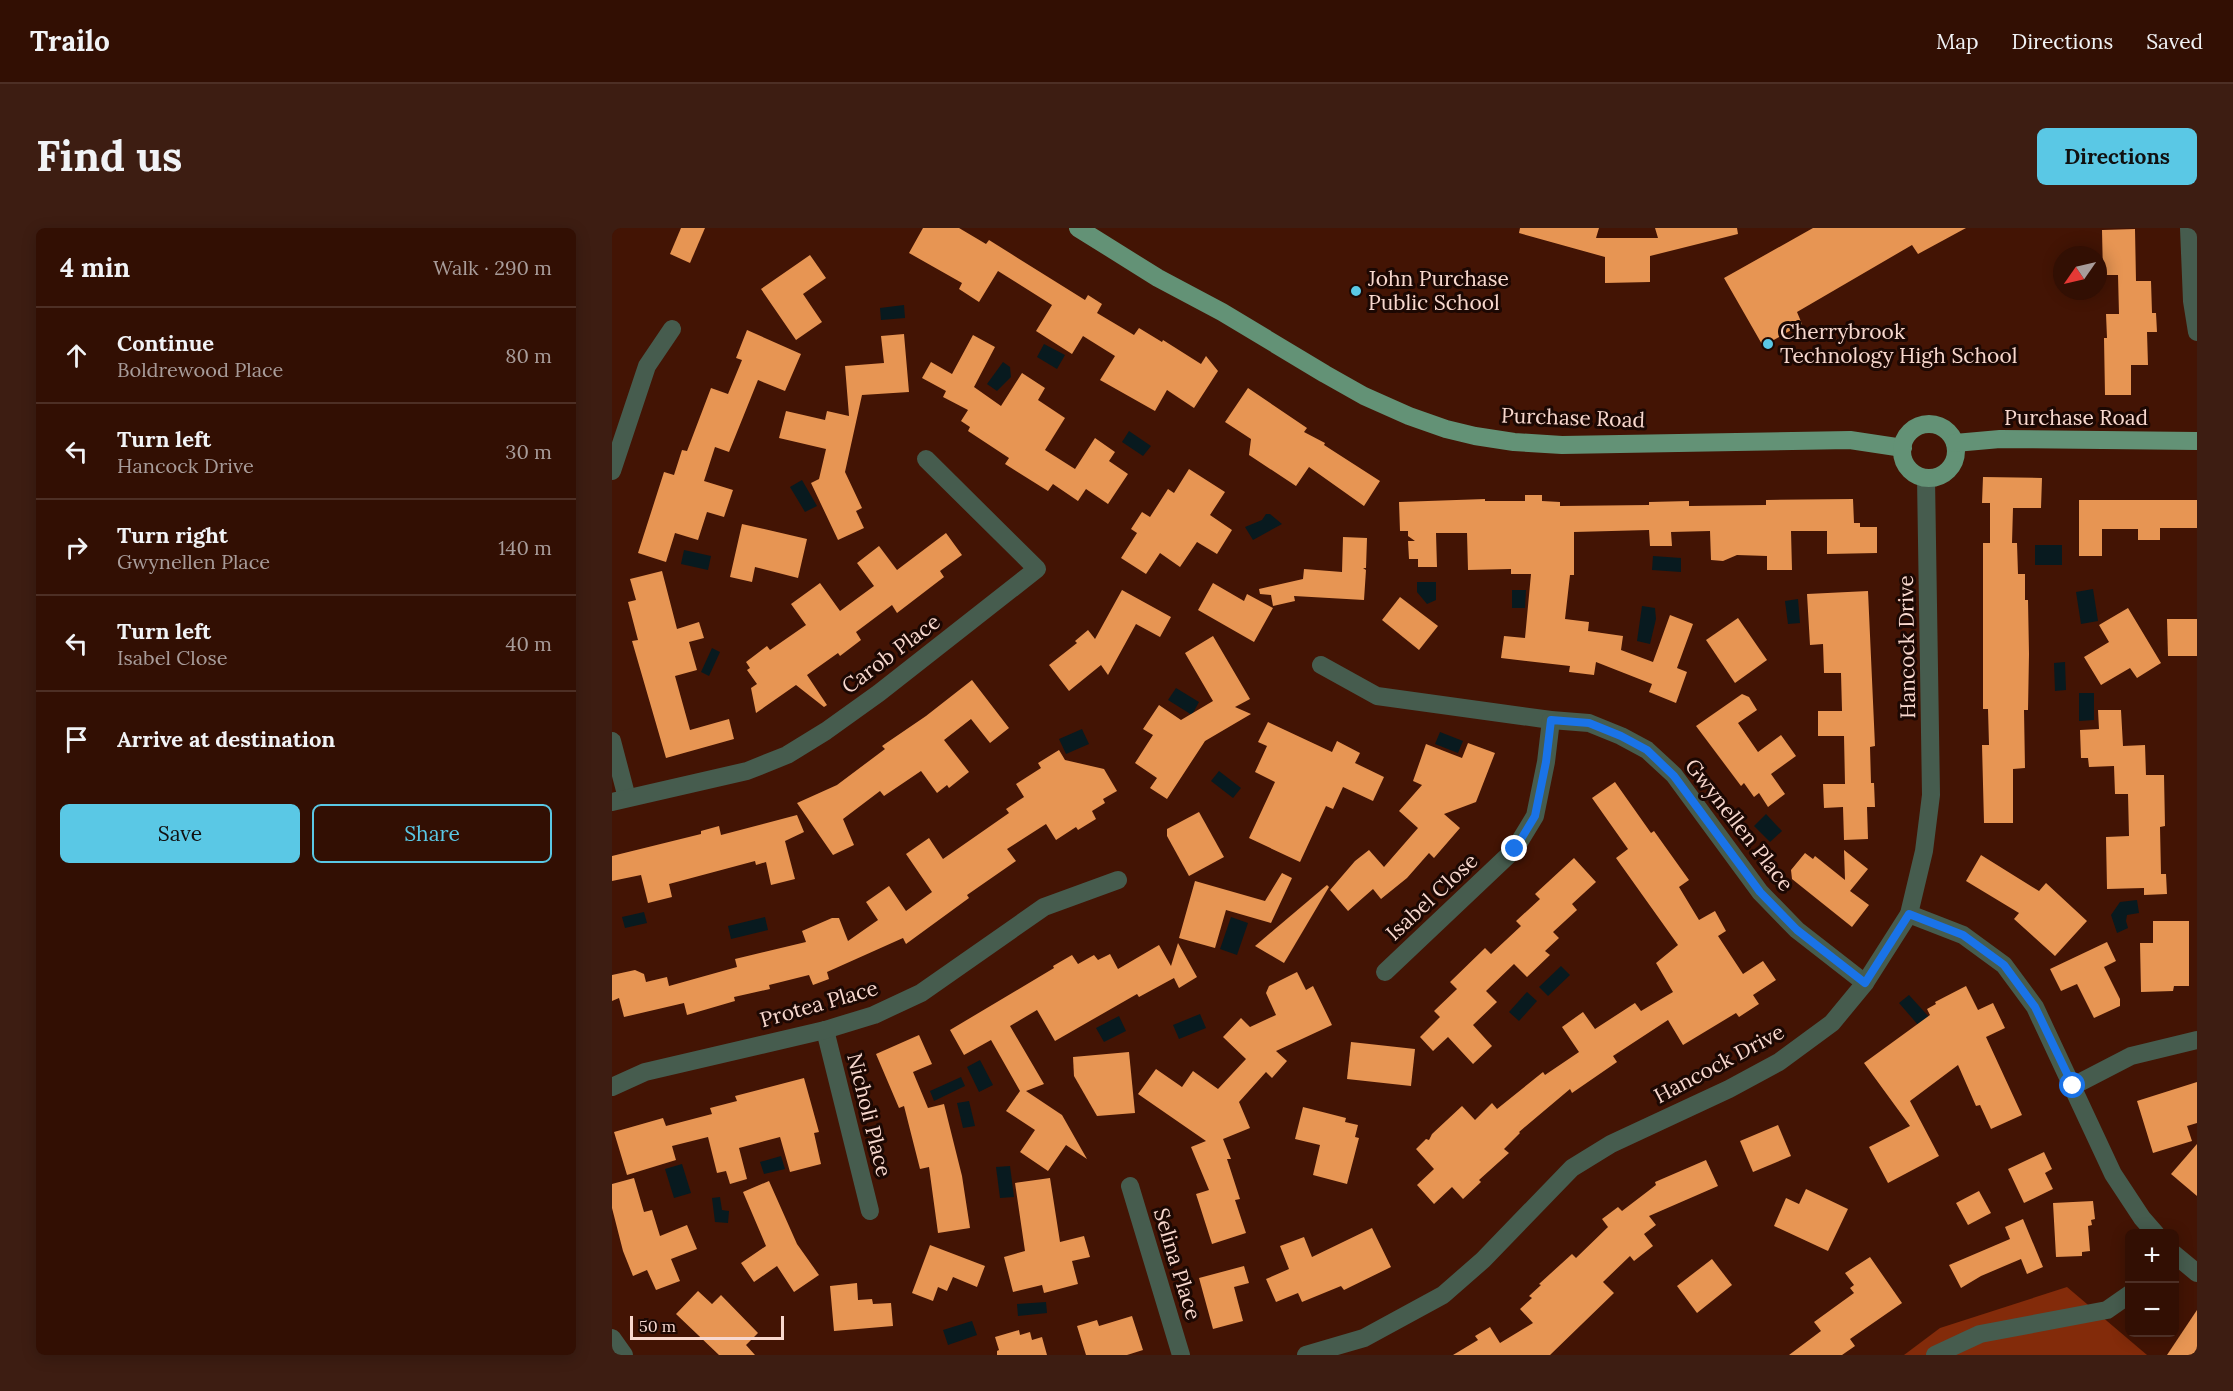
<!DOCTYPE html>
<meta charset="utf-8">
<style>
:root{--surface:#320f03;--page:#3d1d12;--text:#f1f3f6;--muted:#a89c9a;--line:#4d2f25;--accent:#5ac8e5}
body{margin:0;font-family:Lora,serif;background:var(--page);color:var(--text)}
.controls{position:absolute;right:18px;bottom:18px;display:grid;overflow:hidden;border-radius:9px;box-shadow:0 3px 15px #0003}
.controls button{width:54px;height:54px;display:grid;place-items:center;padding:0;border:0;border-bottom:2px solid var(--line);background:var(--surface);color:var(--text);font:30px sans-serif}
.compass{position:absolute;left:1441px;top:18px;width:54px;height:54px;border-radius:50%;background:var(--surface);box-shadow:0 3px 15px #0003;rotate:236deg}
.scale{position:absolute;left:18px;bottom:15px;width:154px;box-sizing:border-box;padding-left:6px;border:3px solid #f8d8ce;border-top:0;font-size:16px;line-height:21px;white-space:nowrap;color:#f8d8ce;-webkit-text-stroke:4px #1c0803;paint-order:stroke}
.stop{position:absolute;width:18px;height:18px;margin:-14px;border:4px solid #1a73e8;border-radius:50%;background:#fff}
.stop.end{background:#1a73e8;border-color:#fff;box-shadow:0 2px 6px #0008}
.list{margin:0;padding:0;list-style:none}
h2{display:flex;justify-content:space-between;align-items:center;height:78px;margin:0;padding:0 24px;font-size:26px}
h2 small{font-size:20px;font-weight:400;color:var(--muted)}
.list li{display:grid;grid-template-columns:39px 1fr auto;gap:18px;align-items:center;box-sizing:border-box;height:96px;padding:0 24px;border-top:2px solid var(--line)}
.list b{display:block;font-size:22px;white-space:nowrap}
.list p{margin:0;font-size:20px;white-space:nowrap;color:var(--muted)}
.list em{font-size:20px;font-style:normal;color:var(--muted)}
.actions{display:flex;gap:12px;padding:18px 24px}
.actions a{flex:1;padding:14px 0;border:2px solid var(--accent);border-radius:9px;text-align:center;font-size:21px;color:var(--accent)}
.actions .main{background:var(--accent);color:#111}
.icon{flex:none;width:33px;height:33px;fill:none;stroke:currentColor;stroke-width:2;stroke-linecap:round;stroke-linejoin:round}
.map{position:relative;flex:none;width:1585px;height:1127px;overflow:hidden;border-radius:9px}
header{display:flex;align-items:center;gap:36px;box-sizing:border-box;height:84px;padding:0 30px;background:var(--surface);border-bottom:2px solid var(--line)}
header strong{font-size:28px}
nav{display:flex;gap:33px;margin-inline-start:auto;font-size:21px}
.intro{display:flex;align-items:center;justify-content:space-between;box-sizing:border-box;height:144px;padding:0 36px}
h1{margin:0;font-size:42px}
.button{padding:15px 27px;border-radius:9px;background:var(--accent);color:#111;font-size:21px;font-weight:700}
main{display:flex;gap:36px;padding:0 36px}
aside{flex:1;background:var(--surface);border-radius:9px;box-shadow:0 3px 15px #0003}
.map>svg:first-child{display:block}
.forest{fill:#832b0a}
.water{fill:#081a1f}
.building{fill:#e79553}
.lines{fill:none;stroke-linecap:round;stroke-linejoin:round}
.minor{stroke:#465c4e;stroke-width:18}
.major{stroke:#639276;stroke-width:18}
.route{stroke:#1a73e8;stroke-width:8}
.poi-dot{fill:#5ac8e5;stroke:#1c0803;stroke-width:2}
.labels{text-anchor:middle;stroke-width:6;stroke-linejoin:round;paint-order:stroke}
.poi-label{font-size:21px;fill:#f8d8ce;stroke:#1c0803;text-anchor:start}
.street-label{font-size:21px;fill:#f8d8ce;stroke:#1c0803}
</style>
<header>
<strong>Trailo</strong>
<nav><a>Map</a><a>Directions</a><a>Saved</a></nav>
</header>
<div class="intro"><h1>Find us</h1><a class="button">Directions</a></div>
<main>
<aside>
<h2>4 min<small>Walk · 290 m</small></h2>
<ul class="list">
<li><svg class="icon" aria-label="ahead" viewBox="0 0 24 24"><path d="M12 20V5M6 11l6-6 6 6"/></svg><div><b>Continue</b><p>Boldrewood Place</p></div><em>80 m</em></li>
<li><svg class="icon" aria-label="left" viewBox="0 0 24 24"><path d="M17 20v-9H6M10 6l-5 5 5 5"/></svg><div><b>Turn left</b><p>Hancock Drive</p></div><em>30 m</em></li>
<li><svg class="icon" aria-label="right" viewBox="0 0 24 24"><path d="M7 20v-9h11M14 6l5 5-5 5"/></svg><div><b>Turn right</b><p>Gwynellen Place</p></div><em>140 m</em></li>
<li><svg class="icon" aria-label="left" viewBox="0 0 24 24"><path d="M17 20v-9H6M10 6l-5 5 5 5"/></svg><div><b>Turn left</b><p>Isabel Close</p></div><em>40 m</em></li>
<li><svg class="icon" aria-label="arrive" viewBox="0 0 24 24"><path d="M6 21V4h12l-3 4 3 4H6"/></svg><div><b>Arrive at destination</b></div></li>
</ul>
<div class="actions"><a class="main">Save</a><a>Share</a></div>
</aside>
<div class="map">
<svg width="1585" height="1127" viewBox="0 0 1585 1127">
<rect width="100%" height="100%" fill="#431404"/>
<polygon class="forest" points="1455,1059 1535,1127 1292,1127 1328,1100"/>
<g class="water">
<polygon points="292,77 293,90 269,92 268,80"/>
<polygon points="432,116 453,127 445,141 425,129"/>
<polygon points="391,134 398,139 399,149 385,163 375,156"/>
<polygon points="517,203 539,218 531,228 510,214"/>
<polygon points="190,252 205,278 193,284 178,259"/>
<polygon points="654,286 658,286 670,296 641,312 633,299 650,292"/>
<rect x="1423" y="317" width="27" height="20"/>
<polygon points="72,322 99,328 96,342 69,336"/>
<polygon points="1041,328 1069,330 1069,344 1040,342"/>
<polygon points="805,354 824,354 824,372 815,376 805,364"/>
<polygon points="1481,361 1486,393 1469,396 1464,364"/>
<polygon points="900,362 914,362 913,380 900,380"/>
<polygon points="1186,371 1188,395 1176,396 1173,373"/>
<polygon points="1030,378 1043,380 1044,391 1038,416 1025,413"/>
<polygon points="100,420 108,424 97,448 89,444"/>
<polygon points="1453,434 1454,462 1443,463 1442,435"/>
<polygon points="564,460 587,474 580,487 556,472"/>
<polygon points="1467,465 1482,465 1482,492 1467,493"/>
<polygon points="470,501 477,516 454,526 447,511"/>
<polygon points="828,504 851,513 846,525 823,516"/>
<polygon points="607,543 629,560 621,570 599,553"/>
<polygon points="1154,586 1170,603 1158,614 1142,598"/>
<polygon points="1525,672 1527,685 1515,687 1514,693 1516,700 1505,705 1499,687 1508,674"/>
<polygon points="32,684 35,695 13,700 10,689"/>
<polygon points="153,689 156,702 119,711 116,698"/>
<polygon points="619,689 636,695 625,727 608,721"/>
<polygon points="949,738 958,747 936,768 927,759"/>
<polygon points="915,764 925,773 907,793 897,784"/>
<polygon points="1297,767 1317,789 1307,798 1287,775"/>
<polygon points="588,786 594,800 567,811 561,797"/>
<polygon points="507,788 514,803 492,814 484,800"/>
<polygon points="368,832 381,857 367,864 355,839"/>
<polygon points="349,849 353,858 322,873 318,863"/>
<polygon points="357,873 363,898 351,900 345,875"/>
<polygon points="169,928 173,941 152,946 148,934"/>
<polygon points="70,936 79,965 62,970 53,941"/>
<polygon points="398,938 402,969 388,970 384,939"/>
<polygon points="108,969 110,982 117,983 116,995 103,994 100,970"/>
<polygon points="434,1074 435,1085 406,1088 405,1076"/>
<polygon points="360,1093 365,1107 336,1117 331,1102"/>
</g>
<g class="building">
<polygon points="69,0 93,0 78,35 58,26"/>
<polygon points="311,0 347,0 374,16 377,12 473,72 476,67 490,76 485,85 522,107 527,100 550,114 551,112 589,136 594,128 606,143 582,180 555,162 543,183 488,152 503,128 471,108 460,126 424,103 440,77 386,43 367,74 347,61 350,55 297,25"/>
<polygon points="908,0 987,0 984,10 1046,10 1043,0 1125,0 1126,6 1038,28 1038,54 993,55 993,29 907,5"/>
<polygon points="1201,0 1354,0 1306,26 1300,17 1185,84 1190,96 1151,118 1112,50"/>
<polygon points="1523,1 1524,53 1539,53 1540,85 1544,85 1545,104 1535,104 1536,137 1519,137 1519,167 1493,167 1492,110 1495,110 1494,86 1507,86 1506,47 1491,47 1490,2"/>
<polygon points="198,27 214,50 191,66 210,94 184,112 149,61"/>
<polygon points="135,102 189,126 173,163 146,152 117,224 103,219 92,253 121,262 112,289 95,284 86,312 63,305 54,334 26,325 52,244 62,247 70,222 75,223 99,160 116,166 130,132 124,130"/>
<polygon points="292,106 297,164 250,167 233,244 250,280 244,283 252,300 226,312 199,255 207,251 214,221 167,210 174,183 213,192 215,183 237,188 233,138 272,135 269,108"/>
<polygon points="361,107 383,119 362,159 389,178 410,145 433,160 426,172 453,190 433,222 463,241 483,210 503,224 497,233 516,246 496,276 474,261 466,273 441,256 436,263 393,236 397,230 356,203 358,199 349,193 356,182 331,169 334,163 310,150 319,134 340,146"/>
<polygon points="636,160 695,200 692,204 713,215 712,217 768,253 752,278 697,239 684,258 637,227 639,211 613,194"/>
<polygon points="577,241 613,264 598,287 620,302 605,326 585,314 568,339 548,325 534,346 509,330 525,305 519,301 530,284 538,289 556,261 562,265"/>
<polygon points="1371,249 1430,250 1429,280 1401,280 1400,315 1405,315 1406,346 1413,346 1413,372 1416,372 1417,426 1416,482 1412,482 1413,540 1401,541 1401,595 1372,595 1370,517 1377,517 1376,481 1371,481 1371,315 1378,315 1378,275 1370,275"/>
<polygon points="913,267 930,267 930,273 948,274 948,278 1037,277 1037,274 1077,273 1077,278 1154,277 1154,272 1241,271 1242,295 1248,295 1248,299 1265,299 1265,325 1215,326 1215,303 1179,303 1180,342 1155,342 1155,328 1125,327 1111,333 1099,332 1098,303 1059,304 1060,318 1038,318 1037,302 962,304 962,347 958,347 953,391 977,394 976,403 1011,408 1009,422 1041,434 1058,387 1081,396 1065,440 1075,444 1064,475 1037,464 1040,456 984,434 982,447 957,444 958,438 889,430 892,408 913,410 919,346 899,346 899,341 856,342 855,305 824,305 825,339 806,339 806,331 797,331 796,313 803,313 796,308 796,303 788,303 787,274 873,271 873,273 913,273"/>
<polygon points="1467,272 1585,272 1585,300 1548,300 1548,312 1526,312 1526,301 1490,301 1490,328 1467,328"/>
<polygon points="130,296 195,311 186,350 143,339 140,354 118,349"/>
<polygon points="334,305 350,327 328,343 332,349 285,385 280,377 244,404 249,412 228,428 226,425 195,447 215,477 212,479 184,457 144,485 139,460 145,456 135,442 138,440 134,434 155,418 158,422 194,397 179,376 208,355 228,383 262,358 245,335 267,318 285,342"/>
<polygon points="731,309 755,310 754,340 751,340 754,342 752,372 682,368 683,373 661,378 659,367 648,366 647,361 691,351 692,341 730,344"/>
<polygon points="50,343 65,401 87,394 92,410 77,414 85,442 63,448 78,502 117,491 122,511 54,530 20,413 26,412 16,374 24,372 18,351"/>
<polygon points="601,355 632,373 635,366 661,380 642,414 586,382"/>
<polygon points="510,362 559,389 548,409 524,396 496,447 489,437 457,463 437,437 465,415 463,413 476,402 483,411"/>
<polygon points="1256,363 1263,518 1258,519 1259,555 1262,555 1263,579 1255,579 1256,611 1232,612 1231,579 1212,580 1211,556 1233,556 1232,508 1206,508 1206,483 1230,483 1229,445 1212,445 1211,416 1198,417 1195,366"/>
<polygon points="788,369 826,398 807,422 770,392"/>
<polygon points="1516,380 1549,435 1525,450 1518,440 1489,457 1472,429 1497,414 1487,397"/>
<polygon points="1126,390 1155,432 1123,455 1094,412"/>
<polygon points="1555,391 1585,391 1585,428 1556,428"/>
<polygon points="601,408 638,471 623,479 639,486 593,513 555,571 538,560 545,550 523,535 541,507 531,501 547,477 569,492 601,473 573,425"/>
<polygon points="360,452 397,500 378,515 359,491 332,512 357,544 337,560 335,557 325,565 309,543 272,568 268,563 231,591 242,617 221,627 185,575 225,557 273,521 270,518 314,488"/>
<polygon points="1130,466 1137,469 1145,482 1126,495 1146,524 1169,507 1184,528 1159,546 1173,566 1156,579 1147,565 1142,569 1132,555 1129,558 1084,498"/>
<polygon points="1486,482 1509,482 1511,518 1533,517 1534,547 1552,547 1553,598 1548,599 1549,646 1554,646 1555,666 1532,667 1532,660 1495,661 1494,609 1517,608 1516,566 1503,566 1502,538 1477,539 1476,530 1469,530 1468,502 1487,501"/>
<polygon points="656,494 720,524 725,513 748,525 743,535 772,549 761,573 731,559 721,581 714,578 688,634 637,610 663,554 643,544 655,518 646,514"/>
<polygon points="856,515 883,525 864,574 832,586 848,600 822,630 817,625 795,650 769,671 761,661 736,683 718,662 743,633 757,622 772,639 806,600 787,583 810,557 801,553 814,516 850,530"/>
<polygon points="447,522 453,532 492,541 505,563 491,571 493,575 480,583 484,591 466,602 464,599 444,612 434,596 395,621 404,633 355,667 357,670 294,716 291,710 215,744 217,751 201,757 197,747 157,757 158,761 122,769 123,773 75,787 72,775 12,789 7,770 0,773 0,747 23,742 32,746 34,754 55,749 57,758 125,739 123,731 194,714 190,703 220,690 227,690 236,713 266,692 254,674 277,658 294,683 320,664 294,626 317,610 331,631 397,585 394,581 412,569 404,556 429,540 426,535"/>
<polygon points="1003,554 1039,605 1042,603 1077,652 1067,659 1087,692 1103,683 1114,703 1106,708 1131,746 1151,733 1164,752 1141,767 1147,776 1127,789 1124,785 1071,817 1056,792 1001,828 1005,834 960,865 958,861 907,904 908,905 892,921 897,925 867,952 869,954 851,971 840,959 822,976 805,957 822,941 804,921 814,911 817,912 820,906 850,878 863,892 880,875 885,881 931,844 933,847 967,824 950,799 971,784 983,801 1023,775 1029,783 1061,764 1044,735 1066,717 1004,630 1016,621 980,570"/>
<polygon points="587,584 612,629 577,648 555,608 555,601"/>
<polygon points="185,587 192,604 173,613 183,651 159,657 154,634 144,637 143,633 57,656 60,669 36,675 29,647 0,653 0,628 89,606 89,603 107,598 109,607"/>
<polygon points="1232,622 1256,641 1238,663 1257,677 1240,699 1180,651 1179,642 1193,625 1201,631 1203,628 1233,652"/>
<polygon points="1369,627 1427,663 1434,655 1475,693 1443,728 1402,691 1407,685 1354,653"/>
<polygon points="962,630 984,654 960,676 965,682 941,704 947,710 933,723 938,727 915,749 902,736 874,763 885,774 861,797 880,818 861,836 836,809 821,823 808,809 828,789 822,783 845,761 838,754 873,720 879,726 909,698 904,693 928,671 923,666"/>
<polygon points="670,645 680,650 659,695 614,682 603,720 567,710 583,653 653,673"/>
<polygon points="715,657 717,659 672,735 643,718"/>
<polygon points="1541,693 1577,693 1577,758 1562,758 1561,763 1529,764 1528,715 1541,715"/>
<polygon points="1495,714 1504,733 1492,739 1508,771 1508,778 1482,790 1465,756 1449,763 1438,741"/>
<polygon points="566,715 585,749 567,760 562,750 527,769 525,766 443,813 425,782 398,798 432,856 414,863 450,887 475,931 454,917 436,943 408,924 423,902 394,883 408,863 379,812 352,827 338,802 442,740 441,738 460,727 466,736 482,727 486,732 498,726 506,741 547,717 559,738"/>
<polygon points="685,744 694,762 701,758 720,797 664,823 675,833 660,850 654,844 627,874 638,900 611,911 619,931 615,931 628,971 623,972 634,1005 600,1016 584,966 597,962 579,919 594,913 526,866 544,841 570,859 581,843 606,861 634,831 611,809 629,790 638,799 664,787 654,765 657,758"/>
<polygon points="1354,758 1366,782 1381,775 1393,800 1374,809 1410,887 1379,901 1368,877 1364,878 1346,837 1298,873 1327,928 1276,955 1257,919 1298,898 1252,835 1318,787 1315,781 1324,776 1323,774"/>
<polygon points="307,807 320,836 301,844 316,880 332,876 350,948 358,1000 326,1005 317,939 308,941 292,878 287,880 264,826"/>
<polygon points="739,814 803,821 799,858 735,851"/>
<polygon points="517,824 523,885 485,888 462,848 461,829"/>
<polygon points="192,850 207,904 202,905 209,936 178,944 168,909 127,920 135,951 118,956 114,943 105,945 96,909 60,918 64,932 15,947 2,904 51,890 54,898 100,886 98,880 125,873 123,868"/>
<polygon points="1585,854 1585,895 1575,898 1580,913 1541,925 1525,873"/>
<polygon points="691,879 734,890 733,894 746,897 743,909 747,910 735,956 701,947 708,917 683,911"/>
<polygon points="1166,897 1179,928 1141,944 1128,913"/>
<polygon points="1585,916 1585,968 1559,946"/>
<polygon points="1432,924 1440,941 1433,945 1441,961 1412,975 1396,941"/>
<polygon points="1094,932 1106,958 1037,988 1044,997 1032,1006 1041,1018 1022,1033 1018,1028 991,1054 1002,1065 938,1127 841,1127 866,1112 863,1108 878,1099 888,1115 921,1095 908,1081 920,1070 917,1068 929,1057 927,1056 960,1026 964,1030 996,999 990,991 1006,979 1010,983 1044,957 1043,954"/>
<polygon points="22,950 32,984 40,982 48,1008 75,997 85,1021 59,1031 68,1053 44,1062 35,1042 21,1048 11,1023 0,980 0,956"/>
<polygon points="438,950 448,1014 472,1008 478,1029 460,1033 466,1056 432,1065 430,1057 401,1064 392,1029 413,1023 403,955"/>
<polygon points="157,953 185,1016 207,1047 182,1064 165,1038 142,1054 129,1035 154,1018 131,964"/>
<polygon points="1194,961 1236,981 1216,1023 1162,998 1174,970 1187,976"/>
<polygon points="1367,963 1379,985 1356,997 1344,975"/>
<polygon points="1481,973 1483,991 1479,992 1480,997 1476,998 1478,1023 1470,1024 1470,1028 1444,1029 1441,975"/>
<polygon points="1411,991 1431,1039 1415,1046 1409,1031 1369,1048 1349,1060 1337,1037 1398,1011 1393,999"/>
<polygon points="760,1000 779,1039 732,1062 729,1058 690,1074 686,1065 664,1074 654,1051 677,1041 668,1018 692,1009 700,1029"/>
<polygon points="318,1017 373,1038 365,1059 341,1049 335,1063 326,1059 321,1073 300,1065"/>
<polygon points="1258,1029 1290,1075 1238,1111 1243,1118 1230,1127 1177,1127 1209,1103 1202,1094 1242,1065 1238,1060 1242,1057 1233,1045"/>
<polygon points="1100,1031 1120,1057 1085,1085 1065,1058"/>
<polygon points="632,1038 637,1055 622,1059 631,1093 601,1101 587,1050"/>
<polygon points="245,1055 246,1072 260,1071 261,1076 279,1075 281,1098 222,1103 218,1058"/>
<polygon points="86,1063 100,1076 109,1067 146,1105 134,1117 143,1127 107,1127 64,1086"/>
<polygon points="1585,1082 1585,1127 1555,1127"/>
<polygon points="520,1088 531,1122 515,1127 474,1127 465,1098 485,1092 487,1098"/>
<polygon points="407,1102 408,1107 418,1104 420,1112 430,1109 435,1127 385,1127 385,1123 387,1122 383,1109"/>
</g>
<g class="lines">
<g class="minor">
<polyline points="1577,0 1580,73 1585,104"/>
<polyline points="0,243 35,138 60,101"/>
<polyline points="709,437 765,468 939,492 977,495 1009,508 1035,522 1062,547 1148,664 1185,702 1253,755"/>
<polyline points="0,513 15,570"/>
<polyline points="0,574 135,543 175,527 214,503 267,465 425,341 314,231"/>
<polyline points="1297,686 1351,707 1392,737 1423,779 1501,946 1530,990 1544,1006"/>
<polyline points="773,744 903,621 923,588 934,534 939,492"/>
<polyline points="213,802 258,983"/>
<polyline points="1461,858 1519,828 1585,812"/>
<polyline points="0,859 33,844 213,802 262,787 309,765 432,679 506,652"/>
<polyline points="518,958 569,1127"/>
<polyline points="1562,1026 1585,1045"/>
<polyline points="0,1110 12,1127"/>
<polyline points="694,1127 752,1110 831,1067 871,1032 960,940 999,916 1117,861 1167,834 1220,795 1253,755 1297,686 1312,623 1319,567 1314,250"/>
<polyline points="1323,1127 1368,1106 1495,1082 1518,1066"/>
</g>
<g class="major">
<polyline points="466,0 546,50 610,84 713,146 752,168 797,188 834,201 863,208 902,214 950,217 1238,212 1291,220"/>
<circle cx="1317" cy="223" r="27"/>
<polyline points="1343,215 1388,211 1585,213"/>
</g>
</g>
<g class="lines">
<polyline class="route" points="903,621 923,588 934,534 939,492 977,495 1009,508 1035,522 1062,548 1148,664 1185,702 1253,755 1297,686 1351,707 1392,737 1423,779 1461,858"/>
</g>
<g class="poi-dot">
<circle cx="744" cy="63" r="6"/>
<circle cx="1156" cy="116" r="6"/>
</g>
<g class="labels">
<g class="poi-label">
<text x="756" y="58">John Purchase<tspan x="756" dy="24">Public School</tspan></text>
<text x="1168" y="111">Cherrybrook<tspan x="1168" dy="24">Technology High School</tspan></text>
</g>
<g class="street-label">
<text transform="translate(961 190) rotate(2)" y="7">Purchase Road</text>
<text x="1464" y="197">Purchase Road</text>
<text transform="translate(1295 419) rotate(-91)" y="7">Hancock Drive</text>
<text transform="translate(279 426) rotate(-37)" y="7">Carob Place</text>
<text transform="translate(1127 597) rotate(52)" y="7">Gwynellen Place</text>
<text transform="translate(820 669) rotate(-43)" y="7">Isabel Close</text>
<text transform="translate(207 776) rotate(-16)" y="7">Protea Place</text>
<text transform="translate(1107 836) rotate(-28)" y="7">Hancock Drive</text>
<text transform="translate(257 887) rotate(76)" y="7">Nicholi Place</text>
<text transform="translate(565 1036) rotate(73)" y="7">Selina Place</text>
</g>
</g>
</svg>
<div class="controls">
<button>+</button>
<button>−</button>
</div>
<svg class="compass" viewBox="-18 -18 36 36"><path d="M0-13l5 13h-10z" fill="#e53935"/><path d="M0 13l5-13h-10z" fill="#a89c9a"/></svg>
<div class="scale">50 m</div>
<div class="stop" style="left:1461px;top:858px"></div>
<div class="stop end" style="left:903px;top:621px"></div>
</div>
</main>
